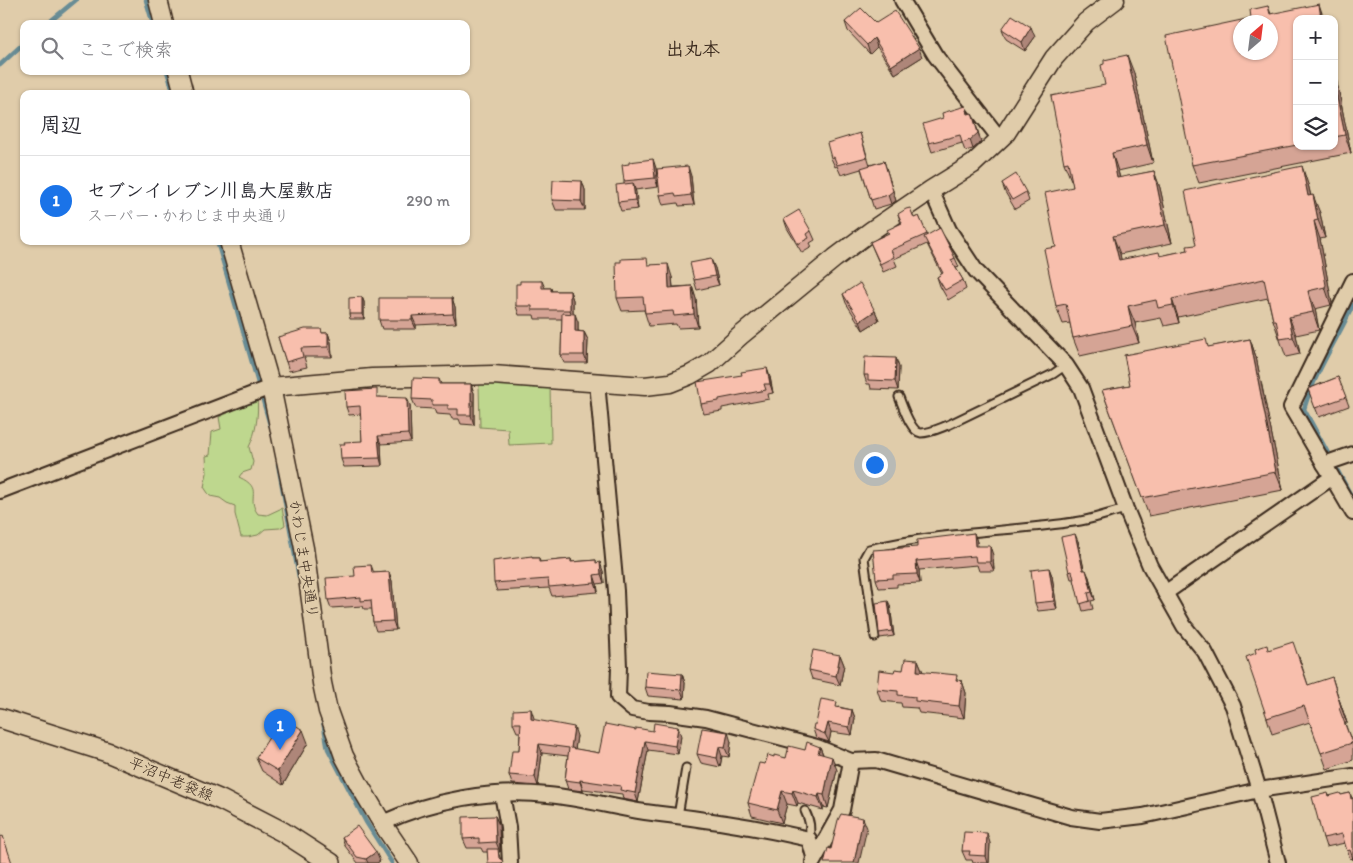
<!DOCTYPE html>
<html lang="ja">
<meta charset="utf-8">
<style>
:root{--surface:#fff;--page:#f2f2f3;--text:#2b2b33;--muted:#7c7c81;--line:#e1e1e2;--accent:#1a73e8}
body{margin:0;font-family:Itim,"Klee One",sans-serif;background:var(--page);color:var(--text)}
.controls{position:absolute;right:15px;top:15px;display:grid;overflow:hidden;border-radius:10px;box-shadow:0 1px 4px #0004}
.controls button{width:45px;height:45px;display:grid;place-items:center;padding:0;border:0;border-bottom:1px solid var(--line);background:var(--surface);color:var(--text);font:25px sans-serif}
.compass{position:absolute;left:1233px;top:15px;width:45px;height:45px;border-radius:50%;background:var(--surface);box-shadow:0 1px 4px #0004;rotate:28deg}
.you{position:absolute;left:874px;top:464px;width:18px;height:18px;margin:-12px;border:4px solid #fff;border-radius:50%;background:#1a73e8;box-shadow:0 0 0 8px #1a73e833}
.badge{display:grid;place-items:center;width:32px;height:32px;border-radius:50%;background:var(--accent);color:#fff;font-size:16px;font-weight:700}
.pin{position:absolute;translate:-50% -41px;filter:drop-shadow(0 1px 2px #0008)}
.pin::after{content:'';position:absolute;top:26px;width:18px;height:15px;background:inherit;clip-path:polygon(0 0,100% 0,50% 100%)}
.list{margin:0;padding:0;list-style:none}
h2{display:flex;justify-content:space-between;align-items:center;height:65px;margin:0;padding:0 20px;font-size:21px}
h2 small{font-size:16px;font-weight:400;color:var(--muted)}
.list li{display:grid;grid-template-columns:32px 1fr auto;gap:15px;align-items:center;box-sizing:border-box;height:90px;padding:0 20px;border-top:1px solid var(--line)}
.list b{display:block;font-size:19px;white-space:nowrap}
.list p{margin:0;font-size:16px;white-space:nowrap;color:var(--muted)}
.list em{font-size:16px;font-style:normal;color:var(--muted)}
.icon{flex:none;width:28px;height:28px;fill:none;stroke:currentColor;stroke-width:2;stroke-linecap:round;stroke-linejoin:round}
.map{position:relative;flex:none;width:1353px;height:863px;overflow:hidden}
.search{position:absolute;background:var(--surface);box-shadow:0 1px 4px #0004;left:20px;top:20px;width:450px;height:55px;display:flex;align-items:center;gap:12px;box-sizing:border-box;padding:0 18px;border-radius:10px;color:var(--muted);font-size:19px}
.panel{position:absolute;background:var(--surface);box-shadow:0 1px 4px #0004;left:20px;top:90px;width:450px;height:155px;border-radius:10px}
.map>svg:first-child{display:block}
.green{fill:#bed78e;stroke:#7c8056}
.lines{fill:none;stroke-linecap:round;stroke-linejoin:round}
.stream{stroke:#678c95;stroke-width:4.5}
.service-casing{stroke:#3b2a1e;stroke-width:11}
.minor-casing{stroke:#3b2a1e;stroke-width:18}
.tertiary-casing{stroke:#3b2a1e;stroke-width:21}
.secondary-casing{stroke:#3b2a1e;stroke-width:22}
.service{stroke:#e0ccaa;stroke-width:7}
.minor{stroke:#e0ccaa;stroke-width:14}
.tertiary{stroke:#e0ccaa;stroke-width:18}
.secondary{stroke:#e0ccaa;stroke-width:19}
.wall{fill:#d5a495;stroke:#3b2a1e}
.shaded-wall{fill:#ae8679;stroke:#3b2a1e}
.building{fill:#f8bfad;stroke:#3b2a1e;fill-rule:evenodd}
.labels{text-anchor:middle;stroke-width:4;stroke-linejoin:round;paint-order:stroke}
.street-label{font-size:15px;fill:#3b2a1e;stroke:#e0ccaa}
.quarter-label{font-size:18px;font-weight:bold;fill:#3b2a1e;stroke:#e0ccaa}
</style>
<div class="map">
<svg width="1353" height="863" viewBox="0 0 1353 863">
<rect width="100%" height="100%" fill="#e0ccaa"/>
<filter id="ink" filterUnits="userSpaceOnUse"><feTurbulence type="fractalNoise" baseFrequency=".02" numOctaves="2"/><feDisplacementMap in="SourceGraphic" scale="10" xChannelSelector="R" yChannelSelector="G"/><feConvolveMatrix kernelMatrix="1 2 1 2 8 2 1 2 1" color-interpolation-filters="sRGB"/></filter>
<g filter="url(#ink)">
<g class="green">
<polygon points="479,384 550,385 551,443 509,445 508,429 480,427"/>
<path d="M257 398C259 413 256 433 249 447L253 462 251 470 242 473 239 477C265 489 245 497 258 514L267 515 282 508 285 525 280 528 265 529 258 535 248 537H241L235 514V506L227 503 220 498 210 496 204 487 207 473 206 456 210 455 212 432 221 429 219 417 228 413 226 407Z"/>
</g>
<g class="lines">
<g class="stream">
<polyline points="146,0 153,24"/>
<polyline points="47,24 76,0"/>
<polyline points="0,65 24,43"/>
<polyline points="167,71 174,94"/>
<polyline points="217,241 270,425"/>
<path d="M1353 305C1337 340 1315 372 1304 409L1353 499"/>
<polyline points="278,464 299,577"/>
<polyline points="323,721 328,749 366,822 392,863"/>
</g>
<defs>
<g id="service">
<path d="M899 397C903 407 911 432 921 433 930 433 940 428 948 425L1053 374 1066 365"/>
<path d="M875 637 864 558 869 549C937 532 1006 532 1074 522 1092 520 1109 513 1126 509"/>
<path d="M805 811C810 821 811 828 809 839"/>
<polyline points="678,816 686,768"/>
</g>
<g id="minor">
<polyline points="902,0 935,55 1000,139"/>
<polyline points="931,190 949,230 976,271 1066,365 1081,388 1126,509 1150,566 1184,626 1205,652 1233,706 1259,790 1278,863"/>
<polyline points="1353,281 1291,407 1353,513"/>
<polyline points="597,382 616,591 619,667 618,697 632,709 649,712 670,713 706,718 817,747 851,761 876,760 1071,817 1100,821 1143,816 1259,790 1353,776"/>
<polyline points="1324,464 1353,454"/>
<polyline points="0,491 271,387"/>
<polyline points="1165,593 1331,478"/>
<polyline points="502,794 508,827 510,863"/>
<path d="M382 823C432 800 492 789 548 795 581 798 612 807 645 812 700 819 755 826 809 839L814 857"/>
<polyline points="813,862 842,810 851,761"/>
</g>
<g id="tertiary">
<polyline points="158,0 164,24"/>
<polyline points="178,71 184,94"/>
<polyline points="229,241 271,387 304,548 322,683 328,711 344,756 360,786 382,823 409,863"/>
<polyline points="271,387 372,378 493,375 645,386 670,383 690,375 709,364 740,336 835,258 871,231 931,190 973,164 1006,133 1054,58 1086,22 1115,0"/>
</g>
<polyline id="secondary" points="0,718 107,752 221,800 283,832 331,863"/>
</defs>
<use href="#service" class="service-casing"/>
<use href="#minor" class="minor-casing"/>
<use href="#tertiary" class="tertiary-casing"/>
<use href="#secondary" class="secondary-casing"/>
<use href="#service" class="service"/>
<use href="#minor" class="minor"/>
<use href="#tertiary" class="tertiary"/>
<use href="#secondary" class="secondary"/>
</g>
<g class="wall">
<polygon points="1268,6 1271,14 1297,19 1297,146 1334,146 1334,68 1351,153 1199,183 1192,165 1251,18"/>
<polygon points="845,22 876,23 922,57 895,74 877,47 870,54 848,31"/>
<polygon points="1002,29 1035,37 1025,51 1006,39"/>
<polygon points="1134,73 1153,163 1118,171 1120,178 1154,171 1160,188 1172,243 1120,254 1121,260 1161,256 1188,250 1196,245 1308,184 1311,196 1320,213 1325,238 1320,239 1332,303 1331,305 1315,309 1319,330 1296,335 1300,354 1286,357 1273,320 1268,298 1178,317 1179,323 1164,326 1161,318 1135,323 1139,343 1080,356 1073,338 1070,323 1063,324 1056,306 1056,247 1073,187 1072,180 1071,180 1064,163 1105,85"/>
<polygon points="966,106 968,114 975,121 981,142 973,149 965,151 962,143 932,152 929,143 943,118"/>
<polygon points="860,133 870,165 884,161 896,201 891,204 874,209 861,169 841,175 837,166 835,167 831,158"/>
<polygon points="656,168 658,187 635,190 638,209 621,211 618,202 624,184 624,181"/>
<polygon points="691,176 694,205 679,206 678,203 663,205 660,195"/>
<polygon points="582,181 585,190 585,210 556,210 552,200"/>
<polygon points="1002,183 1026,192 1029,201 1015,209 1005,192"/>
<polygon points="898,214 914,218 919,216 927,235 955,258 959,267 956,268 963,280 966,289 948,300 940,286 937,277 942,274 927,244 894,259 897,266 883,272 870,242 889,234 901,224"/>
<polygon points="784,219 811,231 815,240 810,243 812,247 802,253 787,228"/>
<polygon points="650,265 672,277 673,287 692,286 696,299 698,327 678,328 676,324 649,326 644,310 622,311 617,298"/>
<polygon points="715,268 719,285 697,290 694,280"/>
<polygon points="542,281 545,288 551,288 552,291 570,291 573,300 573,314 578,322 578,331 584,332 588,340 587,363 564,363 561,355 562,319 535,319 534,315 519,315 516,306 520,284"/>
<polygon points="843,294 875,311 879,320 863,330 846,303"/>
<polygon points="362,297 364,302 364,319 350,319 349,314"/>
<polygon points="452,298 455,307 456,323 416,325 416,329 382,329 379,320"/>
<polygon points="323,333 328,333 331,342 332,357 304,357 307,367 289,371 278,337"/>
<polygon points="1250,339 1256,357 1283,490 1149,516 1102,390 1130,385 1209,347"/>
<polygon points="899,367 898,390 871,389 870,384 867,384 864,375"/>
<polygon points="770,377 773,393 768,394 769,399 722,408 722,411 704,414 701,404"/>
<polygon points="1338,377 1349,406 1319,417 1308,389"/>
<polygon points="439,379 441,384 471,384 474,393 474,425 461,424 459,419 452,419 450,415 436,414 434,409 416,408 412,399"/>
<polygon points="380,397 410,405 411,442 381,444 382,466 344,467 341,459 362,441 361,414 349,415 346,407"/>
<polygon points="974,533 977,542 978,546 993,555 994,571 979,571 977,565 919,570 920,583 897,584 897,587 879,588 876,579 917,547"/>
<polygon points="1078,541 1084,570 1089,577 1095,600 1091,601 1093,609 1083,611 1074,579 1071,579 1069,572"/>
<polygon points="532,556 533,558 539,558 540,562 571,559 572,562 596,560 596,563 603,571 604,583 597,584 598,592 552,596 549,588 497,591 494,583"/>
<polygon points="371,565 374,573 389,572 392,581 396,630 376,631 373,622 372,609 364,609 363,606 331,608 328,600 355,576"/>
<polygon points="1049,568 1052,576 1057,609 1038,611 1035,603"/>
<polygon points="890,605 894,636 880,638 879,633"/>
<polygon points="1268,650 1299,657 1308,685 1337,693 1347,723 1345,723 1353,746 1353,760 1327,769 1310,722 1272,734 1267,718"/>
<polygon points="840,655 844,665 840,685 812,679 809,670"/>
<polygon points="918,660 923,672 962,681 966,693 964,718 919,713 917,708 902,707 901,703 881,701 877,689 894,672 903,670"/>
<polygon points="682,674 685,683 684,699 648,696 645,687"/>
<polygon points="839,707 852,710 855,718 852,735 831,732 829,742 816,738 813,729 816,724"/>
<polygon points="534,718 534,720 577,736 575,749 599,753 636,730 681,736 678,754 648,750 638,802 623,799 622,794 583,789 583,791 568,789 565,780 568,756 542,753 538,786 512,784 509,775 519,751 520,732 517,732 513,723"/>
<polygon points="731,742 729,757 722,756 720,767 701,763 697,754"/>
<polygon points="308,743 283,785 262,771 256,758"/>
<polygon points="820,747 823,754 837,770 828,808 823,807 823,810 798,803 797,806 787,804 782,823 752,816 748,803 765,764 774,757 786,758 805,750"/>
<polygon points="1350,793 1352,798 1353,798 1353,860 1353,858 1350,859 1345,843 1326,847 1323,838 1329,796 1341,795"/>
<polygon points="495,816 499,825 500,852 498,852 501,860 488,852 483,852 481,848 467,848 463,839"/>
<polygon points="342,837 380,861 377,863 358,863 345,846"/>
<polygon points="990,843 989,863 973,863 972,860 966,860 962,851"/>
</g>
<g class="shaded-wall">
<polygon points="1319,4 1324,19 1321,19"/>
<polygon points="1031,27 1035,37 1025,51 1022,42"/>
<polygon points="874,38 877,47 870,54 867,45"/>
<polygon points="919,48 922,57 895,74 891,66"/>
<polygon points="1127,55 1134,73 1153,163 1147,145"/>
<polygon points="1334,68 1351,153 1345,135 1334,83"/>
<polygon points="972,113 981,142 973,149 970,140"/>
<polygon points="1112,153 1118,171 1124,196 1117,178"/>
<polygon points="653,159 656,168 658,187 655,178"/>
<polygon points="884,161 896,201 891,204 888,195"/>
<polygon points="688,166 691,176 694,205 691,195"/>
<polygon points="1302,166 1308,184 1315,214 1308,196"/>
<polygon points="1154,171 1160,188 1172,243 1165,225"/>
<polygon points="582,181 585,190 585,210 581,201"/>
<polygon points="633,183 636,192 638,209 635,200"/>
<polygon points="1313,195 1320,213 1325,238 1318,220"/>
<polygon points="1314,221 1320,239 1332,303 1331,305 1325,287"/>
<polygon points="1113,236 1120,254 1125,278 1119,260"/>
<polygon points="711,259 715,268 719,285 715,276"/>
<polygon points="668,264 672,277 674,301 669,288"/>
<polygon points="692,286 696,299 698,327 694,314"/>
<polygon points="570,291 573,300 573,319 570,310"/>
<polygon points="1308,291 1315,309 1319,330 1313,312"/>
<polygon points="362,297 364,302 364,319 362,314"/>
<polygon points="452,298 455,307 456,323 453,314"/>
<polygon points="1172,299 1178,317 1179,323 1173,305"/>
<polygon points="1128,306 1135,323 1139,343 1132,326"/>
<polygon points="875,311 879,320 863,330 860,321"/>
<polygon points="575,314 578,322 578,340 575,331"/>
<polygon points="412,316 416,325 416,329 412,320"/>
<polygon points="1289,317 1296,335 1300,354 1293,337"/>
<polygon points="584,332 588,340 587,363 584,355"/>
<polygon points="328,333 331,342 332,357 328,347"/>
<polygon points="1250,339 1256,357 1283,490 1276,472"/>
<polygon points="896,358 899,367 898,390 895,381"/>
<polygon points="767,368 770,377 773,393 770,384"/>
<polygon points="471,384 474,393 474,425 471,415"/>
<polygon points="407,398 410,405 411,442 408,434"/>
<polygon points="378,436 381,444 382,466 380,458"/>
<polygon points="974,533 977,542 979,555 975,546"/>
<polygon points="1075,534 1078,541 1086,578 1083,570"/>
<polygon points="990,546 993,555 994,571 990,562"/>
<polygon points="916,561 919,570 920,583 917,574"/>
<polygon points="600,562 603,571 604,583 601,574"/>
<polygon points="1049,568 1052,576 1057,609 1054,601"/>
<polygon points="1086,570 1089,577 1095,600 1092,592"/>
<polygon points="389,572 392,581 396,630 393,621"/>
<polygon points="594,575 597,584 598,592 595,583"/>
<polygon points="888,601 890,605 894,636 892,631"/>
<polygon points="840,655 844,665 840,685 836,676"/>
<polygon points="918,660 923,672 917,671"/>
<polygon points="682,674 685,683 684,699 681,690"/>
<polygon points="1332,677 1337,693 1347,723 1341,707"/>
<polygon points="962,681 966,693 964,718 959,706"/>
<polygon points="531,709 534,718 535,728 531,719"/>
<polygon points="852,710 855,718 852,735 849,727"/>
<polygon points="828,723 831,732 829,742 825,734"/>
<polygon points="574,727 577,736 574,757 571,748"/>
<polygon points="678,727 681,736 678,754 675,746"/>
<polygon points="303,730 308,743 283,785 278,771"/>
<polygon points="728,732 731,742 729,757 725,748"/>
<polygon points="645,741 648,750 638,802 635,793"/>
<polygon points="539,744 542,753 538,786 535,777"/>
<polygon points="719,747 722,756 720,767 717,758"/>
<polygon points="820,747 825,760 818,753"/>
<polygon points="832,757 837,770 828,808 824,795"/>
<polygon points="580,780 583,789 583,791 580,782"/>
<polygon points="793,790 798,803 797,806 792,793"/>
<polygon points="782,791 787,804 782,823 777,810"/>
<polygon points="819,794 823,807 823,810 818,797"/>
<polygon points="495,816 499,825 500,852 496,842"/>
<polygon points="863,818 867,828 859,863 854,863"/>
<polygon points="987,833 990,843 989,863 988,863 986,856"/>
<polygon points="376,852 380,861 377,863 368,863 366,859"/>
</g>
<g class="building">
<path d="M1319 4 1321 19H1297V145L1192 165 1166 36 1251 18 1250 10 1268 6 1270 14ZM1240 22H1270V52H1240Z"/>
<polygon points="861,8 876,23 895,11 919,48 891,66 874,38 867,45 845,22"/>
<polygon points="1012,15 1031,27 1022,42 1002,29"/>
<polygon points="1127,55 1147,145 1112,153 1117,178 1154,171 1165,225 1113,236 1119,260 1159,252 1160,256 1188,250 1187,246 1196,245 1185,191 1302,166 1308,196 1313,195 1318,220 1314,221 1326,285 1325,287 1308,291 1313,312 1289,317 1293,337 1280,339 1276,320 1273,320 1264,279 1172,299 1173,305 1158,308 1156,300 1128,306 1132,326 1073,338 1066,304 1056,306 1044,249 1056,247 1045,193 1073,187 1068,162 1064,163 1051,96 1105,85 1101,65 1104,64 1104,60"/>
<polygon points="1334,83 1345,135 1334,137"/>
<polygon points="966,106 968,114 972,113 978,133 970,140 962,143 960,135 929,143 923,124 943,118 942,113"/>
<polygon points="860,133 867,157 837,165 834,157 831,158 827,143"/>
<polygon points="653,159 655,178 624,181 622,165 629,164 629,162"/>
<polygon points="884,161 893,191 888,195 871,200 861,168"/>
<polygon points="688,166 691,195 676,197 675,193 660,195 657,169"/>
<polygon points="1016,174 1026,192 1012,200 1002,183"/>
<polygon points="553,180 582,181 581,201 552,200"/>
<polygon points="633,183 635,200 618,202 616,185"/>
<polygon points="910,208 914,218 919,216 927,234 891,250 894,257 880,264 870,242 889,233 887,230 902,223 898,214 906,209"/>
<polygon points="799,210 811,231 807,234 809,238 798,244 784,219"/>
<polygon points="940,228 955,258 951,260 963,280 945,290 937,277 943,273 924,237"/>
<polygon points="647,258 648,265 668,264 669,288 692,286 694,314 674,316 673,311 645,313 643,297 617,298 616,262 621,262 621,259"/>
<polygon points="711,259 715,276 694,280 690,263"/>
<polygon points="520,281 542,281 542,288 551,288 551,291 570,291 570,310 532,310 532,306 516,306 516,284 520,284"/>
<polygon points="860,283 875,311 860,321 843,294"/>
<polygon points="362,297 362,314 349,314 349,298"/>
<polygon points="379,298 452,298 453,314 412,316 412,320 379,320"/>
<polygon points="562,313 575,314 575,331 584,332 584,355 561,355"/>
<polygon points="305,329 321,329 322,333 328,333 328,347 301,348 303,357 286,362 278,337"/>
<polygon points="1206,339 1208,347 1250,339 1276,472 1142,498 1102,390 1130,385 1124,355"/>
<polygon points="865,357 896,358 895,381 868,380 868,375 864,375"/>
<polygon points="767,368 770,384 764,384 766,390 719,399 719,401 701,404 697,382 742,375 741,372"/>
<polygon points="1338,377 1346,397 1315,408 1308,389"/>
<polygon points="413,378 439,379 439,384 471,384 471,415 458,415 458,409 448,409 448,405 432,405 432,400 412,399"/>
<polygon points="377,389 377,397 407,398 408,434 378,436 380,458 341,459 340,444 345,444 344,442 362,441 360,406 346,407 345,391"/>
<polygon points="974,533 975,546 990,546 990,562 976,562 975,556 916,561 917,574 893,575 893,578 876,579 873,550 917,547 917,540"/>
<polygon points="1075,534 1083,570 1086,570 1092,592 1088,593 1090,601 1080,604 1072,571 1069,572 1061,537"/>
<polygon points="532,556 532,558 539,558 539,562 571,559 571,562 596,560 596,563 600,562 601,574 594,575 595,583 549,587 548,579 494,583 493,561"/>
<polygon points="371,565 372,573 389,572 393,621 373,622 371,600 361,601 361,597 328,600 326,578 355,576 354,566"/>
<polygon points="1049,568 1054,601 1035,603 1031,570"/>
<polygon points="888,601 892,631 879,633 876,603"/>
<polygon points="1293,642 1308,685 1332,677 1341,707 1339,708 1352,743 1321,753 1304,706 1267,718 1246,657 1256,653 1255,649 1267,645 1268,650"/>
<polygon points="813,650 840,655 836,676 809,670"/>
<polygon points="905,659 918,660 917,671 957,675 956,680 962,681 959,706 915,701 915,697 898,695 898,691 877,689 879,670 894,672 895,669 903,670"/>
<polygon points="646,671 682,674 681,690 645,687"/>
<polygon points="821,699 837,702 836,707 852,710 849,727 828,723 825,734 813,729 814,724 816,724"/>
<polygon points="531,709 531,719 574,727 571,748 599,753 605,724 636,730 636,728 653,731 654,723 678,727 675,746 645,741 635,793 620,790 621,786 580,780 580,782 565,780 569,748 539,744 535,777 509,775 512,751 519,751 521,723 513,723 513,710"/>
<polygon points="282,717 303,730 278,771 256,758"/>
<polygon points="702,728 728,732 725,748 719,747 717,758 697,754"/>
<polygon points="807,742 820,747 818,753 832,757 824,795 819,794 818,797 793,790 792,793 782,791 777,810 748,803 759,763 765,764 768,755 774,757 774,755 786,758 789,746 805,750"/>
<polygon points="1328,793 1329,796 1340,793 1341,795 1350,793 1351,799 1353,798 1353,859 1350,850 1347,851 1342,834 1323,838 1312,797"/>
<polygon points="841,814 863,818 854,863 824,863 828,848 831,849 838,820"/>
<polygon points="495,816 496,842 479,843 479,838 463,839 463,817"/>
<polygon points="357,826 376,852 366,859 357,857 342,837"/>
<polygon points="964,832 987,833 986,856 969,855 970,851 962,851"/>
<polygon points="0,835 1,837 3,836 12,863 0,863"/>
<polygon points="487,849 498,849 499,858 503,861 502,863 488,863"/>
</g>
</g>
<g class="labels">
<g class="street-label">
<text transform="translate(304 559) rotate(81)" y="5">かわじま中央通り</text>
<text transform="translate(171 779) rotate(23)" y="5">平沼中老袋線</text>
</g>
<g class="quarter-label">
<text x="693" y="55">出丸本</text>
</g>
</g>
</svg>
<div class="controls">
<button>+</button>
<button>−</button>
<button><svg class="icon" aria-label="layers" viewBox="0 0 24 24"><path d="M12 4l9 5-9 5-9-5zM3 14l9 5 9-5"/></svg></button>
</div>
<svg class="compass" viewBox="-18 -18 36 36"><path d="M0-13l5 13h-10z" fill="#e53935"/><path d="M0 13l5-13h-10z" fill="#7c7c81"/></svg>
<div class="you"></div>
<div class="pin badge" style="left:280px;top:750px">1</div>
<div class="search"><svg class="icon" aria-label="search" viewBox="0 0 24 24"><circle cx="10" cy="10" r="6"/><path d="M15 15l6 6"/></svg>ここで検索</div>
<section class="panel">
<h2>周辺<small></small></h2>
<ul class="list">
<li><span class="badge">1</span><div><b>セブンイレブン川島大屋敷店</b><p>スーパー · かわじま中央通り</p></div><em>290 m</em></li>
</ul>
</section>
</div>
